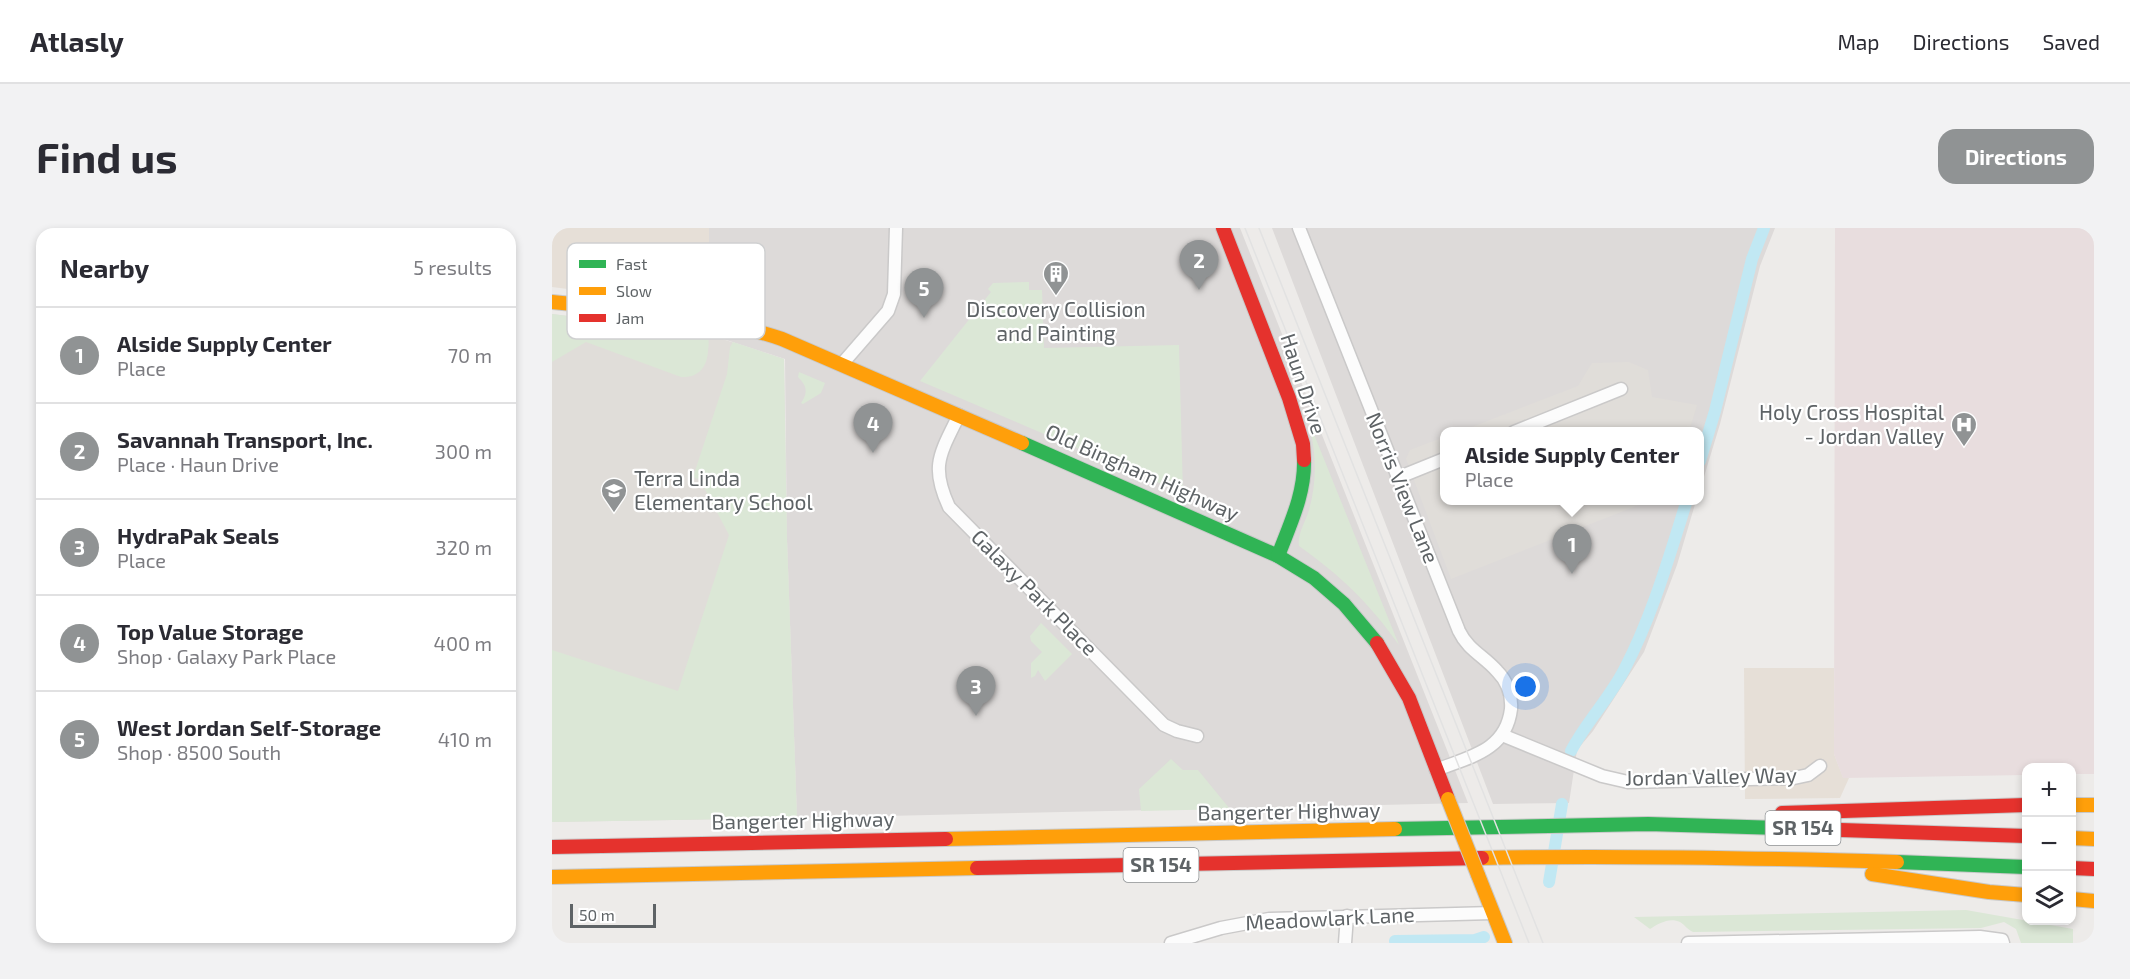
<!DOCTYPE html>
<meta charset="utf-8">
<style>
:root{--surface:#fff;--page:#f2f2f3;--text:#2b2b33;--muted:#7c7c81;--line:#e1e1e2;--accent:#909394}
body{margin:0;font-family:"Exo 2",sans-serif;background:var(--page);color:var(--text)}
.controls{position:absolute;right:18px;bottom:18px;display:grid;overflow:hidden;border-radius:12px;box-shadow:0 3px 9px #0003}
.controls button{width:54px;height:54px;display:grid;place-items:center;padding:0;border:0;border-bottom:2px solid var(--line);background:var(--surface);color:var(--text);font:30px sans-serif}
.scale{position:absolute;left:18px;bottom:15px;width:86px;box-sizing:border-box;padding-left:6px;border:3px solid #5e6366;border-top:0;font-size:16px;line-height:21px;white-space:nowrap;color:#5e6366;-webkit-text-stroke:4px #fff;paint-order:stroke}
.you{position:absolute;left:974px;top:459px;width:21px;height:21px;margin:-15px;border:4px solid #fff;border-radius:50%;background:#1a73e8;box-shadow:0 0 0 9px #1a73e833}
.badge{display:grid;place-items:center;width:39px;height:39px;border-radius:50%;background:var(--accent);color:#fff;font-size:20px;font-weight:700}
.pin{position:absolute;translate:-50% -50px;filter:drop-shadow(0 2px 3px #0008)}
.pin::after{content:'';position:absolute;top:32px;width:21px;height:18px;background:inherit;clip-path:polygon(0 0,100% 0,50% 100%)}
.popup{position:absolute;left:888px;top:199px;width:264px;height:78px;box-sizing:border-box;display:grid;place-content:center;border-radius:12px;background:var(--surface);filter:drop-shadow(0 2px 4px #0005);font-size:20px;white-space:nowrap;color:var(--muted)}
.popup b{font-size:22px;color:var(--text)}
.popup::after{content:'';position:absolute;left:50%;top:100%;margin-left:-12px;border:12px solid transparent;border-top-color:var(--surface)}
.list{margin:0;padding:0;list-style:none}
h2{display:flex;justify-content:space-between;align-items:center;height:78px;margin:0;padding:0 24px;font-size:26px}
h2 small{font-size:20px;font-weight:400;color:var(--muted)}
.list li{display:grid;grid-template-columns:39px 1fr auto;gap:18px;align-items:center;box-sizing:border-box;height:96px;padding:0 24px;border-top:2px solid var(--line)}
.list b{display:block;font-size:22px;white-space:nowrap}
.list p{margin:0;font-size:20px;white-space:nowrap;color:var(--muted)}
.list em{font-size:20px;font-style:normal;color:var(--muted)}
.icon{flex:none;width:33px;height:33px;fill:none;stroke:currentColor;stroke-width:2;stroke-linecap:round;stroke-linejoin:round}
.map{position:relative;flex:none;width:1542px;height:715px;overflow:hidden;border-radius:18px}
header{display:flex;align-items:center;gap:36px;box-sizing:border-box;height:84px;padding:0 30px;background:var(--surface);border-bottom:2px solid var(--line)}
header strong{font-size:28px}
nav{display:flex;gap:33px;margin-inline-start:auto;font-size:21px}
.intro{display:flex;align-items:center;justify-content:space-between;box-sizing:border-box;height:144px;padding:0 36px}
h1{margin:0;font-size:42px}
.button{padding:15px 27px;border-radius:18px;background:var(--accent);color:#fff;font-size:21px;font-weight:700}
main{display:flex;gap:36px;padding:0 36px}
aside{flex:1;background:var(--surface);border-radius:18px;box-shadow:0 3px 9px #0003}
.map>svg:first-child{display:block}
.commercial{fill:#e6dfd7}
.industrial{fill:#dddad9}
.education{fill:#e0ddd9}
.medical{fill:#e8ddde}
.green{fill:#dbe7d6}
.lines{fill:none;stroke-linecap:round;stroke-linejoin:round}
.canal{stroke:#c1e8f3;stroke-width:12}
.street-casing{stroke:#cac9c9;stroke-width:15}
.fast-casing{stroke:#c9c9c9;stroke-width:16}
.slow-casing{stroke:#c9c9c9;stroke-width:16}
.jam-casing{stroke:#c9c9c9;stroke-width:16}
.street{stroke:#fcfcfc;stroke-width:12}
.fast{stroke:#30b455;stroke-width:14}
.slow{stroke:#ff9f0a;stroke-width:14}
.jam{stroke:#e5322d;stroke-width:14}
.tram{stroke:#e2e2e2;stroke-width:1.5}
.slow-bridge-casing{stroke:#c9c9c9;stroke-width:16;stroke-linecap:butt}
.slow-bridge{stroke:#ff9f0a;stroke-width:14}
.labels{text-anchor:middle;stroke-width:4.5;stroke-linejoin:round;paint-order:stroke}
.shield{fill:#fff;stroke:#8e9294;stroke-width:1.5}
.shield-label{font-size:20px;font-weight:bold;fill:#5e6366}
.poi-label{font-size:21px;fill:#5e6366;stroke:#fff}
.street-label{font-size:21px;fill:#5e6366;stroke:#fff}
.key{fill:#fff;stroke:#cfd0d1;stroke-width:1.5}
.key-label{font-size:16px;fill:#5e6366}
</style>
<header>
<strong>Atlasly</strong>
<nav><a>Map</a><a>Directions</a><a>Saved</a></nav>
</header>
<div class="intro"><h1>Find us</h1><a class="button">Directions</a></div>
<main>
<aside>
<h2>Nearby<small>5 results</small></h2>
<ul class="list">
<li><span class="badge">1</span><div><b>Alside Supply Center</b><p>Place</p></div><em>70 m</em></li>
<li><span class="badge">2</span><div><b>Savannah Transport, Inc.</b><p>Place · Haun Drive</p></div><em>300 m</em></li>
<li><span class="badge">3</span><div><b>HydraPak Seals</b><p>Place</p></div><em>320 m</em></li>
<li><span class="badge">4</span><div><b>Top Value Storage</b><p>Shop · Galaxy Park Place</p></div><em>400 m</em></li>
<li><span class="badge">5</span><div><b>West Jordan Self-Storage</b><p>Shop · 8500 South</p></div><em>410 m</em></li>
</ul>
</aside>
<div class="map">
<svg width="1542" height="715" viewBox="0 0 1542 715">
<rect width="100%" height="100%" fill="#edebe9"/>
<g class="commercial">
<polygon points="0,0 157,0 157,32 164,80 0,59"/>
<polygon points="1192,440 1282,440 1282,526 1291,549 1297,550 1288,570 1193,571"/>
</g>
<g class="industrial">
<polygon points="157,0 688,0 916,575 245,590 235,313 233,131 162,108 164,74 157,32"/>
<polygon points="720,0 1223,0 1208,38 1168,196 1148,262 1148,204 892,204 892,272 1144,273 1125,337 1092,424 1041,503 1025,522 1017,575 941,576"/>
</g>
<g class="education">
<polygon points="0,86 152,105 232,131 235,312 245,590 0,594"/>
<polygon points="1077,134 1096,142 1100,169 1145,177 1137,203 907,204 1026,158 1040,135"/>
<polygon points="892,209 892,272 1097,273 899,351 854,231 858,222"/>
</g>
<polygon class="medical" points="1283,0 1542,0 1542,546 1520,546 1520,540 1474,540 1474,547 1291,550 1282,526"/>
<g class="green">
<polygon points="477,54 477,62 490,62 492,120 627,117 631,265 368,153 439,64 436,61 441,55"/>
<path d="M0 86 152 105C158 110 157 115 156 123 155 139 147 150 129 149L34 114 0 134Z"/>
<polygon points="181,114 232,131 235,310 245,590 0,594 0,422 126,463 177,307 148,252 141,249 175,146 178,119"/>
<path d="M247 144 273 155 269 165 251 176 249 175C257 164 254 157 246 149Z"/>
<path d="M755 189 847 417C818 376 788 347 747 318 745 306 754 293 757 282 766 250 764 220 755 189Z"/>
<polygon points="489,395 520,426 493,453 486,442 483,448 479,450 479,435 490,424 479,413 478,408"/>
<polygon points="619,531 631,542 646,542 678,581 589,583 587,561"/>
<path d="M1414 682 1521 701V715H1469L1464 701 1452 694 1429 700 1141 704C1136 702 1133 697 1128 694 1118 689 1107 695 1098 701L1082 689Z"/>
</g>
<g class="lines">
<g class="canal">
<polyline points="1148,233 1163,183 1200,31 1212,0"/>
<path d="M1019 523C1034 494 1057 471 1072 442 1100 389 1117 329 1135 272"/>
<polyline points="997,654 1010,576"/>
<polyline points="843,713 923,712 932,709"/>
</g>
<defs>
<g id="street">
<path d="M747 0 907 403C916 422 932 428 945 443 955 453 960 467 959 481 954 523 917 529 884 542"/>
<polyline points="290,136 336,83 342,66 344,0"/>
<path d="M407 187C388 226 378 238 397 279L612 497 625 503 645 508"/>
<polyline points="962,204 1069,161"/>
<polyline points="845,250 892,231"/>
<polyline points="950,507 1050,548 1076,554 1242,550 1256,547 1268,538"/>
<polyline points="619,715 669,700 717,691 941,685"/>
<polyline points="793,715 795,688"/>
<polyline points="1136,715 1428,709 1450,712 1451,715"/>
</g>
<g id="fast">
<polyline points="470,215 726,328 762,350 792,376 825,415"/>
<path d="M726 328C738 296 753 266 752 232"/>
<polyline points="843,601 1096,596 1258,601"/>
<polyline points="1345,634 1474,639"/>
</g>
<g id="slow">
<path d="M0 74C77 82 156 86 230 111L470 215"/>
<polyline points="1520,577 1542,577"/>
<polyline points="1520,610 1542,611"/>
<polyline points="394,611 843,601"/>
<path d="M930 630C1068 627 1206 630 1345 634"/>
<polyline points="1320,646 1437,664 1474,667"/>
<polyline points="926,647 953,715"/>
<polyline points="0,649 425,640"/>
<polyline points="1520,671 1542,673"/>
</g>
<g id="jam">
<polyline points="671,0 737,170 751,216 752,232"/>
<polyline points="825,415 857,470 896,571"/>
<polyline points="1230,585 1474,577"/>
<polyline points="1258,601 1474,608"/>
<polyline points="0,619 394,611"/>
<polyline points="425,640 930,630"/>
<polyline points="1520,640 1542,641"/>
</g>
</defs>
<use href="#street" class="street-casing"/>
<use href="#fast" class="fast-casing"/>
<use href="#slow" class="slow-casing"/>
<use href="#jam" class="jam-casing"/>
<use href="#street" class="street"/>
<use href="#fast" class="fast"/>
<use href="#slow" class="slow"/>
<use href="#jam" class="jam"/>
<g class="tram">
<polyline points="693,0 977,715"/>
<polyline points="707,0 991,715"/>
</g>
<defs>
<polyline id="slow-bridge" points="896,571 926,647"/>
</defs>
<use href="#slow-bridge" class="slow-bridge-casing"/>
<use href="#slow-bridge" class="slow-bridge"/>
</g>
<defs>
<symbol id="building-pin" viewBox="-11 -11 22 30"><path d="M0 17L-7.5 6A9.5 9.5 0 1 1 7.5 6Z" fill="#909394" stroke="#fff"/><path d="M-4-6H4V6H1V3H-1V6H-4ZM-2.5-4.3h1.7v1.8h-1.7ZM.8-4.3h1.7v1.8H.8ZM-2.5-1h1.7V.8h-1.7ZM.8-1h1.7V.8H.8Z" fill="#fff"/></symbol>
<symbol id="hospital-pin" viewBox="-11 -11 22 30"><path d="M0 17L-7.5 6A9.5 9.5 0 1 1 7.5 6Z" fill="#909394" stroke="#fff"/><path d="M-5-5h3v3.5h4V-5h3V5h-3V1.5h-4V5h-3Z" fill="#fff"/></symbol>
<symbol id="school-pin" viewBox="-11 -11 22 30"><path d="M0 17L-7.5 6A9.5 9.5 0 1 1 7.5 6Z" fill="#909394" stroke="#fff"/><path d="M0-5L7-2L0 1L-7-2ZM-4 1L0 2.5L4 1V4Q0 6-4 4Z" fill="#fff"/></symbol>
</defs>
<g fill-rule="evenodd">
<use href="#building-pin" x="489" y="31" width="30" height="40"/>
<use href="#hospital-pin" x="1397" y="182" width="30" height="40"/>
<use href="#school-pin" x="47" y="248" width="30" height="40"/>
</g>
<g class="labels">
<g class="shield">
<rect x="1213.5" y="583" width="75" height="34" rx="4.5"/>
<rect x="571.5" y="620" width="75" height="34" rx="4.5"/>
</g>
<g class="shield-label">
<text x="1251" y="607">SR 154</text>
<text x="609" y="644">SR 154</text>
</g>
<g class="poi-label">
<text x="504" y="89">Discovery Collision<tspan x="504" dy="24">and Painting</tspan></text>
<text x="1392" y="192" text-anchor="end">Holy Cross Hospital<tspan x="1392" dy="24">- Jordan Valley</tspan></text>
<text x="82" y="258" text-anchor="start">Terra Linda<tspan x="82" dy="24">Elementary School</tspan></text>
</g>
<g class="street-label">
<text transform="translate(751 156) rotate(72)" y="7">Haun Drive</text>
<text transform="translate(590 245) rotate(24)" y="7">Old Bingham Highway</text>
<text transform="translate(850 260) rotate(68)" y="7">Norris View Lane</text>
<text transform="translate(482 365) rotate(45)" y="7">Galaxy Park Place</text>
<text transform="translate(1159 549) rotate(-1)" y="7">Jordan Valley Way</text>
<text transform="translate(737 584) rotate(-1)" y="7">Bangerter Highway</text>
<text transform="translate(251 593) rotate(-1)" y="7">Bangerter Highway</text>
<text transform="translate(778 691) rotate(-3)" y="7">Meadowlark Lane</text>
</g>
</g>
<rect x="15" y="15" width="198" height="96" rx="9" class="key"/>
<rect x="27" y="32" width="27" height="8" fill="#30b455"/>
<rect x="27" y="59" width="27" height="8" fill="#ff9f0a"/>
<rect x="27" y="86" width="27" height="8" fill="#e5322d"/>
<g class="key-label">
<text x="64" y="42">Fast</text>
<text x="64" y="69">Slow</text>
<text x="64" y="96">Jam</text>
</g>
</svg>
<div class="controls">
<button>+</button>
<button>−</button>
<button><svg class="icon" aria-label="layers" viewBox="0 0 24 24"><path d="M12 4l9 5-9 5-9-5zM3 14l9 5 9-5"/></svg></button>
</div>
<div class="scale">50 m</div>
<div class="you"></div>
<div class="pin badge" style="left:1020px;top:346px">1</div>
<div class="popup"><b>Alside Supply Center</b>Place</div>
<div class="pin badge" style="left:647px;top:62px">2</div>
<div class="pin badge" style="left:424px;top:488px">3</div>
<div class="pin badge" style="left:321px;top:225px">4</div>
<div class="pin badge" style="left:372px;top:90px">5</div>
</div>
</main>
